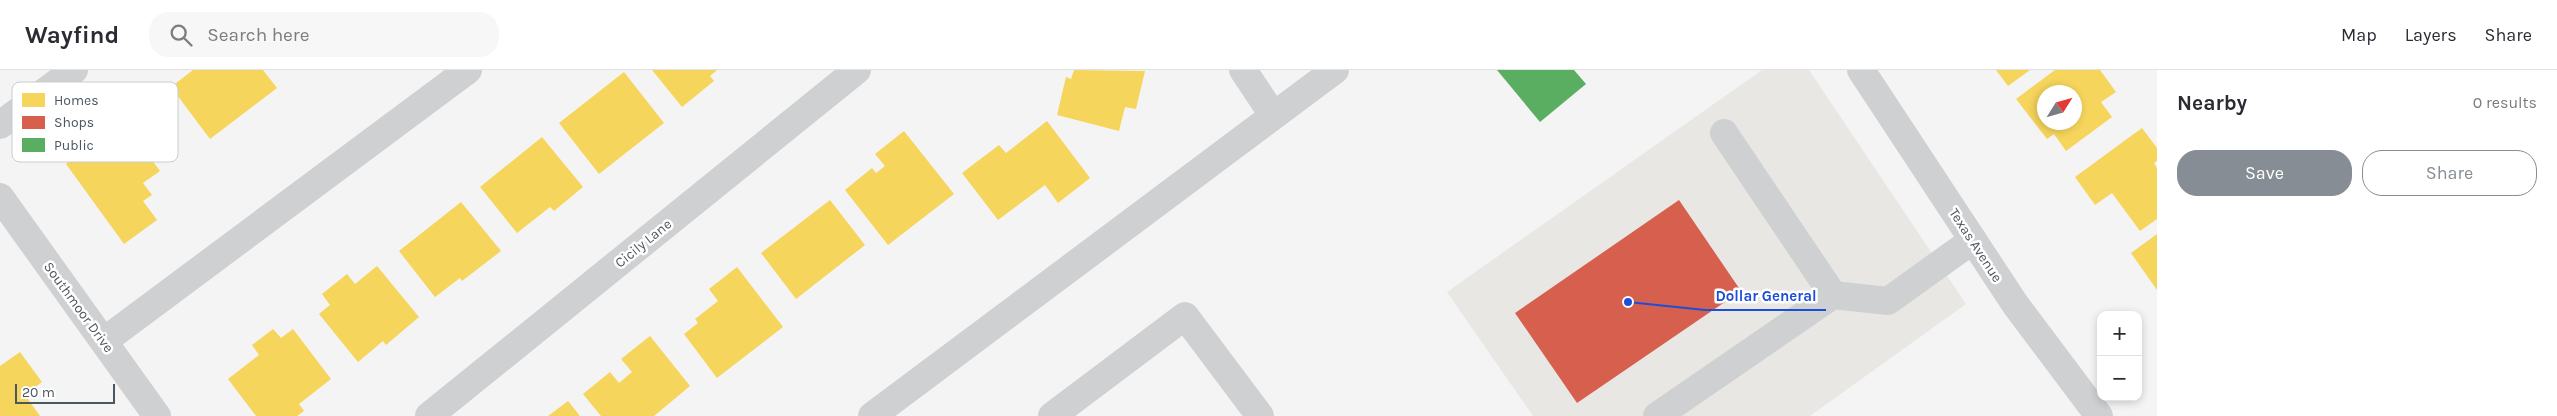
<!DOCTYPE html>
<meta charset="utf-8">
<style>
:root{--surface:#fff;--page:#f7f7f7;--text:#2b2b33;--muted:#7c7c81;--line:#e1e1e2;--accent:#868d94}
body{margin:0;font-family:Karla,sans-serif;background:var(--page);color:var(--text)}
.controls{position:absolute;right:15px;bottom:15px;display:grid;overflow:hidden;border-radius:10px;box-shadow:0 2px 8px #0003}
.controls button{width:45px;height:45px;display:grid;place-items:center;padding:0;border:0;border-bottom:1px solid var(--line);background:var(--surface);color:var(--text);font:25px sans-serif}
.compass{position:absolute;left:2037px;top:15px;width:45px;height:45px;border-radius:50%;background:var(--surface);box-shadow:0 2px 8px #0003;rotate:53deg}
.scale{position:absolute;left:15px;bottom:12px;width:100px;box-sizing:border-box;padding-left:5px;border:2px solid #4a5661;border-top:0;font-size:14px;line-height:18px;white-space:nowrap;color:#4a5661;-webkit-text-stroke:4px #fff;paint-order:stroke}
.list{margin:0;padding:0;list-style:none}
h2{display:flex;justify-content:space-between;align-items:center;height:65px;margin:0;padding:0 20px;font-size:21px}
h2 small{font-size:16px;font-weight:400;color:var(--muted)}
.actions{display:flex;gap:10px;padding:15px 20px}
.actions a{flex:1;padding:11px 0;border:1px solid var(--accent);border-radius:20px;text-align:center;font-size:18px;color:var(--accent)}
.actions .main{background:var(--accent);color:#fff}
.icon{flex:none;width:28px;height:28px;fill:none;stroke:currentColor;stroke-width:2;stroke-linecap:round;stroke-linejoin:round}
.map{position:relative;flex:none;width:2157px;height:346px;overflow:hidden}
header{display:flex;align-items:center;gap:30px;box-sizing:border-box;height:70px;padding:0 25px;background:var(--surface);border-bottom:1px solid var(--line)}
header strong{font-size:24px}
nav{display:flex;gap:28px;margin-inline-start:auto;font-size:18px}
.search{width:350px;height:45px;background:var(--page);display:flex;align-items:center;gap:12px;box-sizing:border-box;padding:0 18px;border-radius:20px;color:var(--muted);font-size:19px}
main{display:flex}
aside{flex:1;background:var(--surface)}
.map>svg:first-child{display:block}
.commercial{fill:#e8e7e3}
.homes{fill:#f6d55c;fill-rule:evenodd}
.shops{fill:#d6604d}
.public{fill:#5aae61}
.lines{fill:none;stroke-linecap:round;stroke-linejoin:round}
.minor{stroke:#ced0d2;stroke-width:28}
.labels{text-anchor:middle;stroke-width:5;stroke-linejoin:round;paint-order:stroke}
.street-label{font-size:14px;fill:#4a5661;stroke:#fff}
.key{fill:#fff;stroke:#c9ccd0;stroke-width:1}
.key-label{font-size:14px;fill:#4a5661}
.leader{fill:none;stroke:#1d4ed8;stroke-width:2}
.callout-dot{fill:#1d4ed8;stroke:#fff;stroke-width:2}
.callout-label{font-size:15px;text-anchor:middle;font-weight:bold;fill:#1d4ed8;stroke:#fff;stroke-width:5;stroke-linejoin:round;paint-order:stroke}
</style>
<header>
<strong>Wayfind</strong>
<div class="search"><svg class="icon" aria-label="search" viewBox="0 0 24 24"><circle cx="10" cy="10" r="6"/><path d="M15 15l6 6"/></svg>Search here</div>
<nav><a>Map</a><a>Layers</a><a>Share</a></nav>
</header>
<main>
<div class="map">
<svg width="2157" height="346" viewBox="0 0 2157 346">
<rect width="100%" height="100%" fill="#f4f4f4"/>
<polygon class="commercial" points="1762,0 1809,0 1966,234 1810,346 1533,346 1447,222"/>
<g class="homes">
<polygon points="193,0 263,0 277,18 210,69 171,17"/>
<polygon points="652,0 717,0 710,6 714,11 682,37"/>
<polygon points="1074,0 1145,1 1136,39 1125,37 1119,61 1057,45 1066,7 1071,9"/>
<polygon points="1996,0 2030,0 2008,16"/>
<path d="M2055 0H2100L2116 22 2101 32 2112 47 2066 81 2054 64 2047 69 2016 29ZM2044 22H2074V52H2044Z"/>
<polygon points="624,2 664,53 599,104 559,53"/>
<polygon points="1047,51 1090,108 1058,133 1045,115 998,150 962,103 999,75 1006,83"/>
<polygon points="2142,58 2157,78 2157,91 2154,93 2157,98 2157,149 2140,161 2112,123 2095,135 2075,107"/>
<polygon points="129,59 160,101 143,113 152,125 143,131 157,150 124,174 66,94 94,73 100,80"/>
<polygon points="904,61 954,124 888,175 845,120 872,98 876,103 885,96 875,84"/>
<polygon points="542,67 583,117 554,141 550,137 517,163 480,117"/>
<polygon points="830,130 865,175 796,229 761,183"/>
<polygon points="461,132 501,181 462,211 460,208 435,227 399,181"/>
<polygon points="2157,164 2157,220 2131,183"/>
<polygon points="377,196 419,247 386,275 383,271 358,292 319,244 330,235 322,224 347,204 355,214"/>
<polygon points="737,197 783,257 717,308 684,264 698,253 695,249 718,231 709,219"/>
<polygon points="273,259 281,268 293,259 331,309 299,334 304,341 297,346 256,346 228,309 259,285 252,275"/>
<polygon points="650,266 690,316 654,346 601,346 583,324 610,302 619,313 632,302 621,289"/>
<polygon points="20,282 42,312 25,325 40,346 0,346 0,296"/>
<polygon points="568,331 580,346 548,346"/>
</g>
<polygon class="shops" points="1679,130 1741,221 1577,333 1515,243"/>
<polygon class="public" points="1497,0 1574,0 1586,14 1540,52"/>
<g class="lines">
<g class="minor">
<polyline points="1243,0 1273,45"/>
<polyline points="1861,0 2015,234 2099,346"/>
<polyline points="0,55 74,0"/>
<polyline points="1724,63 1833,225"/>
<polyline points="0,127 157,346"/>
<polyline points="104,271 468,0"/>
<polyline points="429,346 857,0"/>
<polyline points="872,346 1335,0"/>
<polyline points="1052,346 1185,246 1260,346"/>
<polyline points="1657,346 1833,225 1888,231 1973,170"/>
</g>
</g>
<g class="labels">
<g class="street-label">
<text transform="translate(643 173) rotate(-39)" y="5">Cicily Lane</text>
<text transform="translate(1976 175) rotate(57)" y="5">Texas Avenue</text>
<text transform="translate(79 237) rotate(54)" y="5">Southmoor Drive</text>
</g>
</g>
<rect x="12" y="12" width="166" height="80" rx="8" class="key"/>
<rect x="22" y="23" width="23" height="14" fill="#f6d55c"/>
<rect x="22" y="46" width="23" height="13" fill="#d6604d"/>
<rect x="22" y="68" width="23" height="14" fill="#5aae61"/>
<g class="key-label">
<text x="54" y="35">Homes</text>
<text x="54" y="57">Shops</text>
<text x="54" y="80">Public</text>
</g>
<path class="leader" d="M1628 232L1705 240H1826"/>
<circle class="callout-dot" cx="1628" cy="232" r="5"/>
<g class="callout-label">
<text x="1766" y="231">Dollar General</text>
</g>
</svg>
<div class="controls">
<button>+</button>
<button>−</button>
</div>
<svg class="compass" viewBox="-18 -18 36 36"><path d="M0-13l5 13h-10z" fill="#e53935"/><path d="M0 13l5-13h-10z" fill="#7c7c81"/></svg>
<div class="scale">20 m</div>
</div>
<aside>
<h2>Nearby<small>0 results</small></h2>
<ul class="list">
</ul>
<div class="actions"><a class="main">Save</a><a>Share</a></div>
</aside>
</main>
